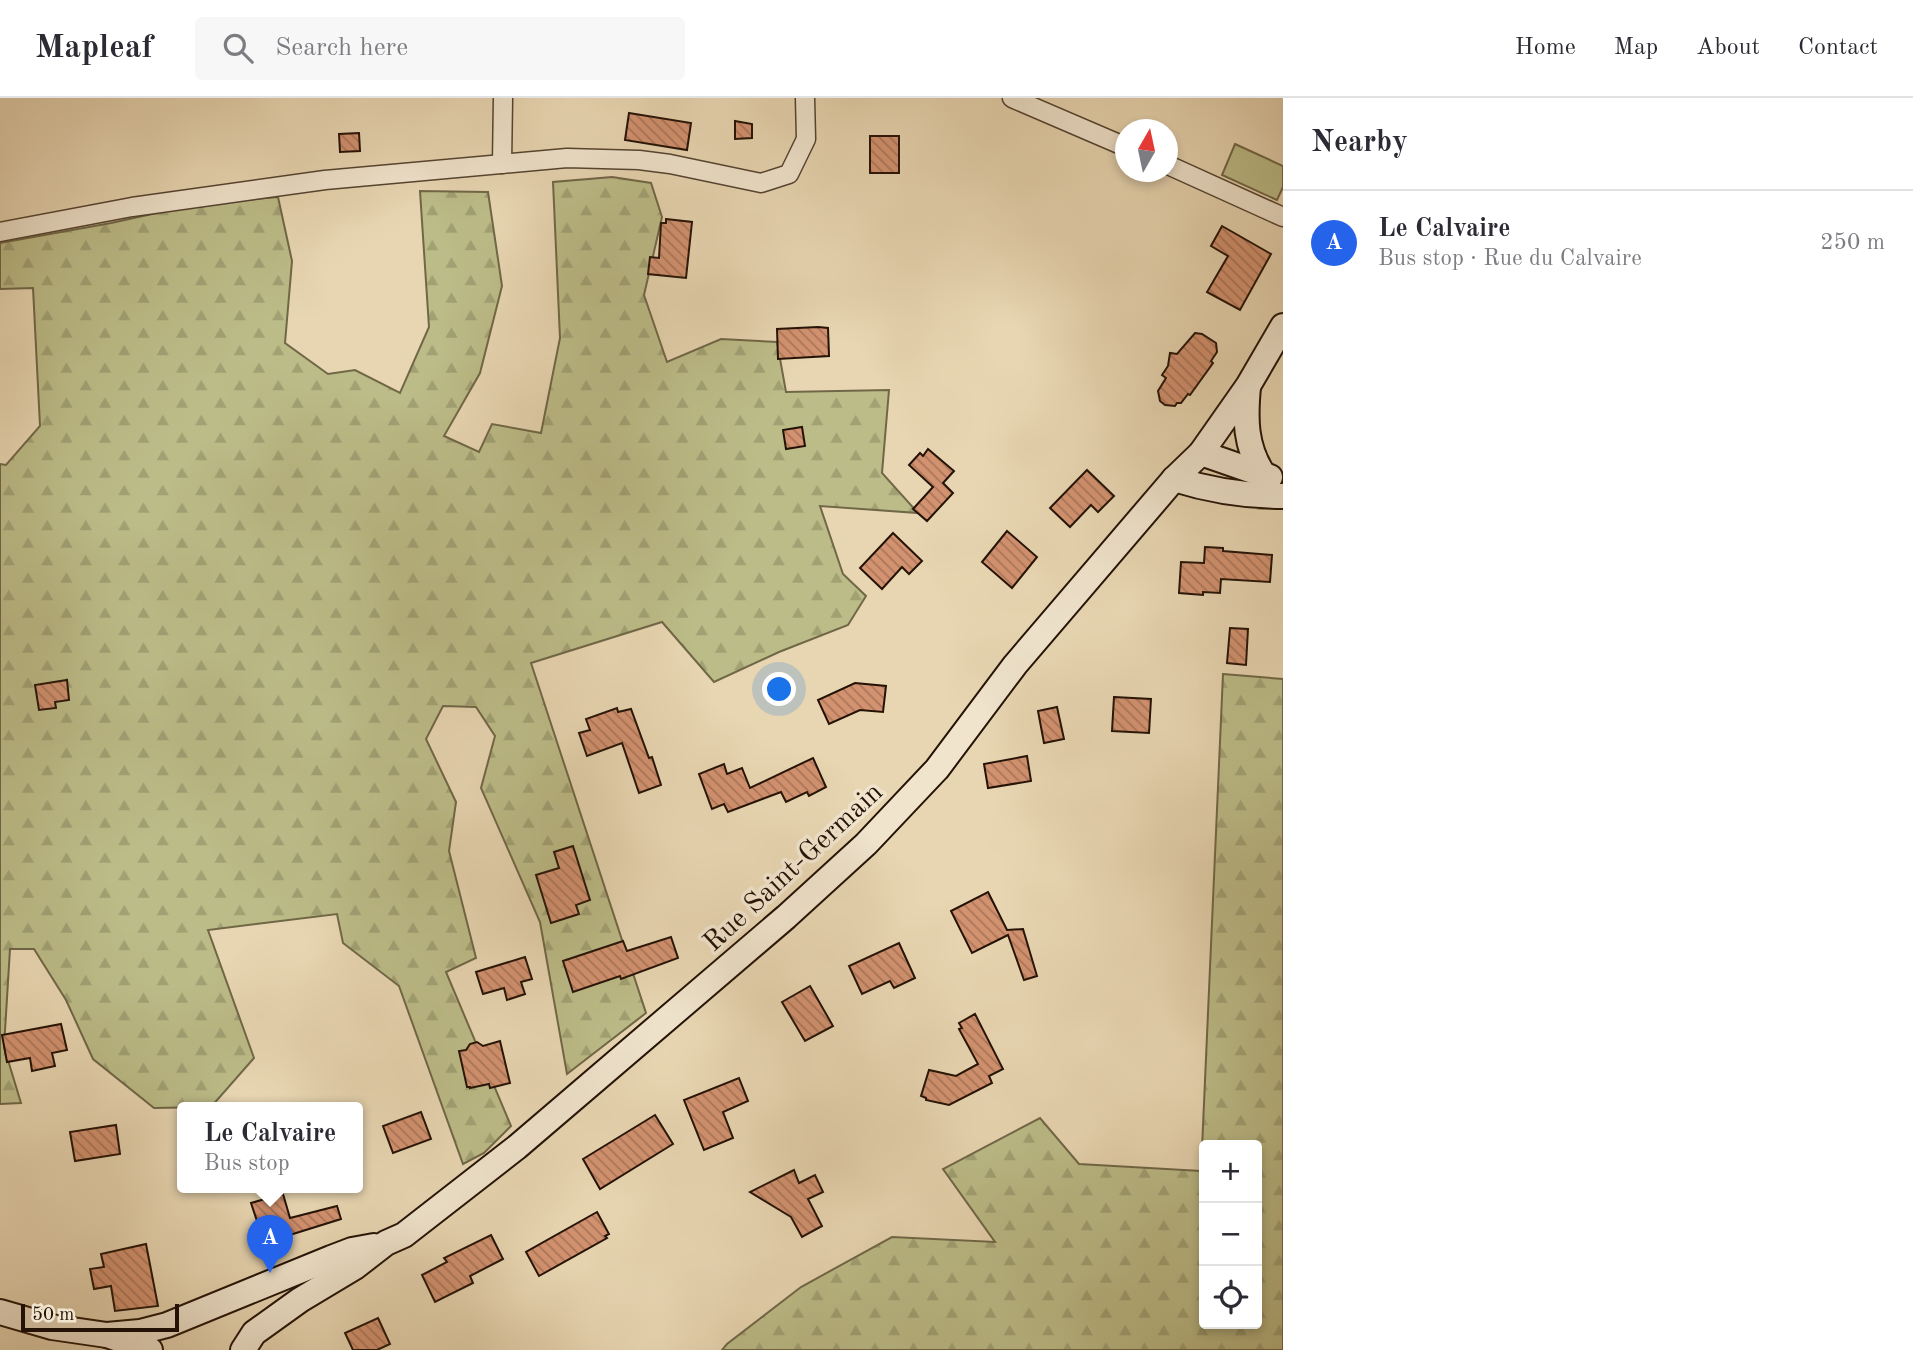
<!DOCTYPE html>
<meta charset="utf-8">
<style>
:root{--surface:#fff;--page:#f7f7f7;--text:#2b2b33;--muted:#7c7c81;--line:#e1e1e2;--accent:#2563eb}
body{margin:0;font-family:"Old Standard TT",serif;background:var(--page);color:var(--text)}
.controls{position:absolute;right:21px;bottom:21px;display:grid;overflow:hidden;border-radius:7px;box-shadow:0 4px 10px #0003}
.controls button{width:63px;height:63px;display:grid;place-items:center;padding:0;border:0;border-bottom:2px solid var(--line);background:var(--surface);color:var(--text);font:35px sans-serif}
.compass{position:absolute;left:1115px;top:21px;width:63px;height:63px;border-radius:50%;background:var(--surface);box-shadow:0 4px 10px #0003;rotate:9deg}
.scale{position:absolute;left:21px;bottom:18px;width:158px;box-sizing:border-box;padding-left:7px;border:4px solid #241206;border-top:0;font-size:19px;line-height:24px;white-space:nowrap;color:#241206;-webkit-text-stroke:5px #f0e4cd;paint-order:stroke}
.you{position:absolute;left:780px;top:592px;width:24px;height:24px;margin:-18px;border:5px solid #fff;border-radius:50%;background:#1a73e8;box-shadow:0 0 0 10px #1a73e833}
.badge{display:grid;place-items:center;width:46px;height:46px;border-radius:50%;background:var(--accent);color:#fff;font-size:23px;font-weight:700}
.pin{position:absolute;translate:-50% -58px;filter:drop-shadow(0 2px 4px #0008)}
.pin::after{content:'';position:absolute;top:37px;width:24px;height:21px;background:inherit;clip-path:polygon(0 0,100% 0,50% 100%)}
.popup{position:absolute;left:177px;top:1004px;width:186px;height:91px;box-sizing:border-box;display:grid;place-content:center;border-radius:7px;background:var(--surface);filter:drop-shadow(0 2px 5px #0005);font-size:23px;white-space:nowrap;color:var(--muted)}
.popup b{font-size:26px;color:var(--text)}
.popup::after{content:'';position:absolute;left:50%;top:100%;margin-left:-14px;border:14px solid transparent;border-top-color:var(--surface)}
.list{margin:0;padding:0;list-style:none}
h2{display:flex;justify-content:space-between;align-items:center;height:91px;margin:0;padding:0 28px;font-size:30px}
h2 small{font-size:23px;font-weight:400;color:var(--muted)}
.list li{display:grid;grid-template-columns:46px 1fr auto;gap:21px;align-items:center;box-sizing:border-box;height:105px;padding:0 28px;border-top:2px solid var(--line)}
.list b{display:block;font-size:26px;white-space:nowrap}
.list p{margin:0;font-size:23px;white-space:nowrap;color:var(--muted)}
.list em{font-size:23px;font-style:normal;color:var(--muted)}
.icon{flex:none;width:38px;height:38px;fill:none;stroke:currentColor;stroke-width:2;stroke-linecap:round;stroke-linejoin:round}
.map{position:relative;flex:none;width:1283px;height:1252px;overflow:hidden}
header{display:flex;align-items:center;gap:42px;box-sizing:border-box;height:98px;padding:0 35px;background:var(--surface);border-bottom:2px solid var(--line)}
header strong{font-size:33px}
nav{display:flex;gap:38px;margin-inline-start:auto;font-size:24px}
.search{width:490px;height:63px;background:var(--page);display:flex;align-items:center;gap:18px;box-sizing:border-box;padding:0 24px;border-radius:7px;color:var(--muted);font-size:26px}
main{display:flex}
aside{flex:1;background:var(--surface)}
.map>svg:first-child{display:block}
.forest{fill:url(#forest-firs);stroke:#706747;stroke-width:2;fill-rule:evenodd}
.park{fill:#bcbc88;stroke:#706747;stroke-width:2}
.building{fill:url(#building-back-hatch);stroke:#241206;stroke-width:2}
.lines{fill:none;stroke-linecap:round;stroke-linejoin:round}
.street-casing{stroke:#554331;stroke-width:21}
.secondary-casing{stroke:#241206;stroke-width:28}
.street{stroke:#f0e4cd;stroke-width:18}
.secondary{stroke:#f0e4cd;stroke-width:24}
.labels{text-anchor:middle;stroke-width:7;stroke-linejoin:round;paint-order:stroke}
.street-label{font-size:28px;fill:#241206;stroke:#f0e4cd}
</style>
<header>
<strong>Mapleaf</strong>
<div class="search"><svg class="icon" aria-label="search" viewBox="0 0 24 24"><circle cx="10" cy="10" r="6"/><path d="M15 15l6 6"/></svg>Search here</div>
<nav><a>Home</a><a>Map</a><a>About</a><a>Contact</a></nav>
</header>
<main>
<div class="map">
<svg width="1283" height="1252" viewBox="0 0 1283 1252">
<defs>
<pattern id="forest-firs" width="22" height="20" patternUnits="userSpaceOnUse" patternTransform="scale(1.75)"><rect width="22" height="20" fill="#bcbc88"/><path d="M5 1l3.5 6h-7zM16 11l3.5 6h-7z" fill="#a1a174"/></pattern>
<pattern id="building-back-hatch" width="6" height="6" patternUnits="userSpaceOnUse" patternTransform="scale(1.75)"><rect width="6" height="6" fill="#d39270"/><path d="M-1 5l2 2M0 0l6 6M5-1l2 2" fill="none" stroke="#ab765a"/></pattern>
</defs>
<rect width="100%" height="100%" fill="#e8d6b2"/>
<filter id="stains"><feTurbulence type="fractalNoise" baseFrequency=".00286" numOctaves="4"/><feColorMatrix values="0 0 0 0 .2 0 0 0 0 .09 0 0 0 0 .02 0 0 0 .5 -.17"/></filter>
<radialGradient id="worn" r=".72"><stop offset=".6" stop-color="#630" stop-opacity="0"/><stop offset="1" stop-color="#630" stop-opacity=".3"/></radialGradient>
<g class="forest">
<polygon points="612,79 651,85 662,119 644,197 667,264 721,241 777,244 786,294 889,292 882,375 918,415 820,408 843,476 866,498 848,527 779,554 714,584 662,524 531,565 646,915 567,976 540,824 481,690 495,638 476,609 443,608 426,641 456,704 449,753 476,860 446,874 511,1028 484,1055 463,1066 399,888 343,845 337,816 208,832 254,960 211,1009 154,1010 93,961 66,902 34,851 10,851 4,949 21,1005 0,1006 0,366 6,367 40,328 33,190 0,191 0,145 111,125 198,106 278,99 292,163 285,245 328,276 355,272 400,295 429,229 420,93 488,94 502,188 480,275 444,338 479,354 492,326 541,335 560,240 553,84"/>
<path d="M1223 576 1283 581V1252H722L727 1246 801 1189 892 1139 995 1144 943 1071 1040 1020 1079 1066 1201 1073ZM1204 1047H1257V1226H1204Z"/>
</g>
<polygon class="park" points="1235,46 1283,68 1283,89 1277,102 1222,77"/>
<g class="building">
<polygon points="629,15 691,25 687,52 625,42"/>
<polygon points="735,23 752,26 752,40 735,41"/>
<polygon points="359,35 360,53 340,54 339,36"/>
<rect x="870" y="38" width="29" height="37"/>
<polygon points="666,121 692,124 686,180 648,176 650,159 659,160 661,125 666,125"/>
<polygon points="1222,128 1271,156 1240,212 1207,194 1228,158 1211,148"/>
<polygon points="818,229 828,230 829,258 778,261 777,231"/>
<polygon points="1195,235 1202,236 1216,245 1217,254 1211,263 1213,265 1190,297 1188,296 1181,305 1177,305 1175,308 1165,307 1160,303 1158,293 1166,280 1162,277 1168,268 1170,255 1177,256"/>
<polygon points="802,329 805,348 786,351 783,332"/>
<polygon points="928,351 954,373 943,385 953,395 927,423 913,411 933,389 909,367 920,355 923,358"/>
<polygon points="1087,372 1114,398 1098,414 1091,407 1070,429 1050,410"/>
<polygon points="1007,433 1037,459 1012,490 982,464"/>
<polygon points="893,435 922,463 909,476 902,469 882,491 860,470"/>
<polygon points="1205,449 1223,450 1223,453 1272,457 1270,484 1221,481 1220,495 1203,494 1203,497 1179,495 1181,464 1204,465"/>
<polygon points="1230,530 1248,531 1246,567 1227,565"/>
<polygon points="67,582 69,602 55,604 56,610 39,612 35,587"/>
<polygon points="855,585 886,588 883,614 860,612 829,626 818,602"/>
<polygon points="1114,599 1151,601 1149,635 1112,633"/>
<polygon points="1057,609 1064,641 1044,645 1038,613"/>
<polygon points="617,610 618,614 631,611 649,660 652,659 661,687 639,695 622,645 587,658 579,635 590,632 586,621"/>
<polygon points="1027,658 1031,683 988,690 984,666"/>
<polygon points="813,660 826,689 809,698 807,694 786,704 781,694 728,714 724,706 712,711 699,676 724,666 727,676 742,670 750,690"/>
<polygon points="573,748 590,802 576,807 579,816 551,825 536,777 559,770 554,754"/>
<polygon points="988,794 1007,832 1023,831 1037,878 1024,882 1008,837 972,855 951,813"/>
<polygon points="671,839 678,860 621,881 620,878 573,894 563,863 623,843 627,853"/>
<polygon points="899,845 915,880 894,890 890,883 862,896 849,868"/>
<polygon points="525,859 532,881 521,884 525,896 507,902 504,890 483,896 476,874"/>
<polygon points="810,888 833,928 805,943 782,904"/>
<polygon points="975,916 1003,971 989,978 992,985 949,1007 926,1002 926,1000 921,998 929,972 956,978 978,966 959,931 962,930 959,925"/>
<polygon points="61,926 67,952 52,955 55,968 32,973 30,960 7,964 2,937"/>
<polygon points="500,943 510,985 490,990 489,986 470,990 470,989 467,989 459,953 466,952 470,946 477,944 483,948"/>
<polygon points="739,980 748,1003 723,1014 733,1040 704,1052 684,1002"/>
<polygon points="421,1014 431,1041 393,1055 383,1028"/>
<polygon points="655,1017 673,1046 600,1091 583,1061"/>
<polygon points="116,1027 120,1056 75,1063 70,1034"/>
<polygon points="794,1072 799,1085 815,1077 823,1094 808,1101 822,1128 802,1139 791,1119 750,1094"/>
<polygon points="283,1096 290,1120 337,1108 341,1121 277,1141 270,1119 257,1123 251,1105"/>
<polygon points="597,1114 609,1136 605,1138 607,1140 539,1178 526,1154"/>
<polygon points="491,1137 503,1161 470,1178 473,1185 435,1204 422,1177 447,1164 444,1160"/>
<polygon points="146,1146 158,1208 115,1213 111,1188 94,1191 90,1171 104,1169 101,1156"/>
<polygon points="378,1220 390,1246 377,1252 353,1252 345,1235"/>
</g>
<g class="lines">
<defs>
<g id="street">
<polyline points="1012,0 1126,49"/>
<polyline points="502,66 503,0"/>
<polyline points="1168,67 1283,119"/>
<polyline points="0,134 132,109 325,82 567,60 639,62 670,66 761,85 789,76 806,41 805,0"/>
</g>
<g id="secondary">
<path d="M1248 289C1245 321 1245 348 1263 376"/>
<polyline points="1201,355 1270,379"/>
<path d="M1174 381C1209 392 1246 398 1283 398"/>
<polyline points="0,1214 52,1229 107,1237 150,1252"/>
<polyline points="107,1237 140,1234 167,1227 331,1160 352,1152 374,1148"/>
<polyline points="243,1252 254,1235 300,1202 355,1169 386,1145 404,1137 517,1049 786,819 866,746 937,671 1015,567 1174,381 1201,355 1248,288 1283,228"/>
</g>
</defs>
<use href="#street" class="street-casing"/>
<use href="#secondary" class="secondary-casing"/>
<use href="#street" class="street"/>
<use href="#secondary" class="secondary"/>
</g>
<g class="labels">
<g class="street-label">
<text transform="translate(792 768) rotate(-43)" y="10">Rue Saint-Germain</text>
</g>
</g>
<rect width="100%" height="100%" filter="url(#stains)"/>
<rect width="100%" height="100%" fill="url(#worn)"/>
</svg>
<div class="controls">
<button>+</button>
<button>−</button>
<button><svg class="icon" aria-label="locate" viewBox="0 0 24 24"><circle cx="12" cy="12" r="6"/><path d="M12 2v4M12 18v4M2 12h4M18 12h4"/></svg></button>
</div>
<svg class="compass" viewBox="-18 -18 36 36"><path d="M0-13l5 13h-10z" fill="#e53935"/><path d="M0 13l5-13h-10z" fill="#7c7c81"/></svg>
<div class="scale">50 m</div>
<div class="you"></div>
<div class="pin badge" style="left:270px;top:1175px">A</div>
<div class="popup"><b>Le Calvaire</b>Bus stop</div>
</div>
<aside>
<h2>Nearby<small></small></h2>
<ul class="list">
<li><span class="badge">A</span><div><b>Le Calvaire</b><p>Bus stop · Rue du Calvaire</p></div><em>250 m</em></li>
</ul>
</aside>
</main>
